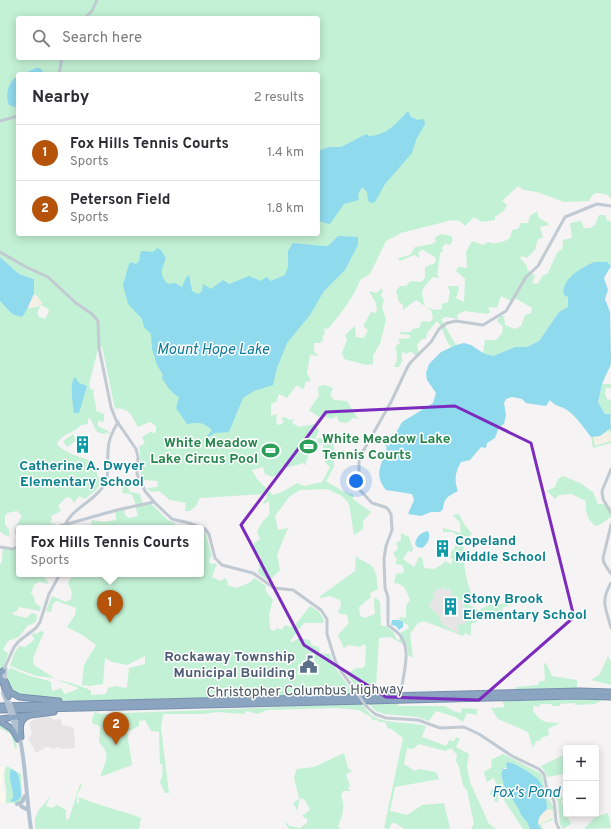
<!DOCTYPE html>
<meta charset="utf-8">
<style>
:root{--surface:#fff;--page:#f7f7f7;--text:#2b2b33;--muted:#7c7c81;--line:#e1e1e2;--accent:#b45309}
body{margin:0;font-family:Overpass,sans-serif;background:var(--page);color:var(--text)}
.controls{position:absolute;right:12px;bottom:12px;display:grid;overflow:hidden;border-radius:4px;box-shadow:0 2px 10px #0003}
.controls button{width:36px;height:36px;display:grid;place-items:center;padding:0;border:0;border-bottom:1px solid var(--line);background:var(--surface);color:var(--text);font:20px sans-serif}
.you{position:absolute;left:356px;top:481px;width:14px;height:14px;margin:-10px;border:3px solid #fff;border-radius:50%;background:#1a73e8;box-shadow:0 0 0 6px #1a73e833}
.badge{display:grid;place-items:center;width:26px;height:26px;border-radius:50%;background:var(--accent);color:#fff;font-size:13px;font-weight:700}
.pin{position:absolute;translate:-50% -33px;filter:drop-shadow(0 1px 2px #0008)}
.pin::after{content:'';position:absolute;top:21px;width:14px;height:12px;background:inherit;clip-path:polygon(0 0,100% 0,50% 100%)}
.popup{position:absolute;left:16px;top:525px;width:188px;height:52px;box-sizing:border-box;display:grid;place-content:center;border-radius:4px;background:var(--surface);filter:drop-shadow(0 1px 3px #0005);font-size:13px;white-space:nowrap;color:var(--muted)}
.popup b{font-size:15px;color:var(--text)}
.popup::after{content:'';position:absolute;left:50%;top:100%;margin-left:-8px;border:8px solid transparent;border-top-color:var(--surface)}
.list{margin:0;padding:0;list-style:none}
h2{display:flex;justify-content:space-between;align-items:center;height:52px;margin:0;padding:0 16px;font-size:17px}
h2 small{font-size:13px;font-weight:400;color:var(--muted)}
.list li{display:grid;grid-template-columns:26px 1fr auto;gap:12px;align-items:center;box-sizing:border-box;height:56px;padding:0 16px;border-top:1px solid var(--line)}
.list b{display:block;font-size:15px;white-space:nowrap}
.list p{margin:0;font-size:13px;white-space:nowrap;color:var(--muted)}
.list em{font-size:13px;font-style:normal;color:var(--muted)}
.icon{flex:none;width:22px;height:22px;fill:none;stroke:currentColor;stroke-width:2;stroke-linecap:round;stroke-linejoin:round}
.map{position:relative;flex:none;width:611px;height:829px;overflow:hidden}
.search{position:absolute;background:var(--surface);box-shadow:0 2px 10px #0003;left:16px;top:16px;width:304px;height:44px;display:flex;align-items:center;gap:10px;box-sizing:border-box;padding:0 14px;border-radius:4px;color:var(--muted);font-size:15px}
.panel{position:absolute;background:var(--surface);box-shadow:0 2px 10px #0003;left:16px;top:72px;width:304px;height:164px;border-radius:4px}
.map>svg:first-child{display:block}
.commercial{fill:#fdf9ef}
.education{fill:#e6e4e5}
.green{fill:#c3f1d5;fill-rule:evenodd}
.sand{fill:#f5f0e5}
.water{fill:#90daee}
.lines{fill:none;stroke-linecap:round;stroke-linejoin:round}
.highway-casing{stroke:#7690ad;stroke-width:7}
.minor{stroke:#c1cad2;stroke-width:3}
.major{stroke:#b3c2d1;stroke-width:4}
.highway{stroke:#8ba5c1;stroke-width:5}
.minor-bridge{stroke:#c1cad2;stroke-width:3}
.major-bridge{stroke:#b3c2d1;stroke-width:4}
.marked{fill:none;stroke:#7b2cbf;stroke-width:3;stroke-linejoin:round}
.labels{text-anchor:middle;stroke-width:3;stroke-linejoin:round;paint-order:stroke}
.leisure-label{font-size:14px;font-weight:bold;fill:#27864d;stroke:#fff;text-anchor:start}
.culture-label{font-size:14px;font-weight:bold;fill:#0d838f;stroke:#fff;text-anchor:start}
.service-label{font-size:14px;font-weight:bold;fill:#4e5e75;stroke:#fff;text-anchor:end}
.street-label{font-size:14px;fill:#4a5661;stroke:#fff}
.water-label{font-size:15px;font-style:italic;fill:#0c7c9b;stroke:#fff}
</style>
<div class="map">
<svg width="611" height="829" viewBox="0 0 611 829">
<rect width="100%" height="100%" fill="#f5f3f3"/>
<polygon class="commercial" points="0,766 4,768 1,790 5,794 6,803 0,802"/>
<g class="education">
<polygon points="447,587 450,587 458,600 464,600 466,602 463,604 464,610 465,610 464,617 465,624 457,633 443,625 438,615 429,606 434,597 434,592 436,589"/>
<polygon points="45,717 49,717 54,720 61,719 62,725 65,726 66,724 67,727 71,726 73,728 74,728 75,748 61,749 57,747 55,749 46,747 36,753 28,738 32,734 29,723 35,719"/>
</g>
<g class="green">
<path d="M0 0H611V199L608 195C598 193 594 190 589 201L564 202 537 192 523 190 518 186 505 198 502 201 507 205C505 210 501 214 495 216V220L482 222 474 217 465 226 460 221 452 220 401 233 386 241 370 274 360 280C355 296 340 314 329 328L324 329 325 333 322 338 324 339 320 343H314V351L318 356 310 355 307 373 311 381 306 382 303 390 299 386H296L287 398 279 394 276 402 271 404V416L277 414 276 423 279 425 282 424 284 421 281 418 284 417 290 420 294 419 292 423 299 427 314 424 319 430 306 462V466L304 463 284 468 281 466 282 473 272 477 265 474 263 467 252 470 257 479 273 495 284 491 297 483 304 486 322 482 330 467C321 460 323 453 323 443H316L318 438 332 440 334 448V467L326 481 344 492 353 494V499L371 512 363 521V529L354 535 349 504 342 496 327 489 300 490 290 496 275 516 278 530 288 528 277 555 280 570 269 581 258 573 261 557 254 549V543L260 539 257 531 263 521 270 514 269 501 264 504 263 503 267 497 266 494 201 498 198 500 197 505 190 511H185L186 503 170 500 159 491C154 492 150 493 147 488L157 487 158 481 142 480C138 469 142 458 139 447L145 443 142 437 150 432 156 433V426L150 422 138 427C132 417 129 406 115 409L102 346 97 353 89 385 91 390 94 389C92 398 97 402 96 411L104 414V422L98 421V426L110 432 109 434 107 432 104 434 97 432 90 418 88 419V424L81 425C72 435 63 432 57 444 65 454 83 458 95 462L94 469H96L98 477 103 479C100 488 92 493 85 499L79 496 74 503 70 497 65 498 58 506 61 511 51 516 52 519 50 523 56 524 52 528H39L32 524 26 528H19V533L15 535V528L22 516 17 511 7 513 5 516V525L9 529 10 537 3 534 0 531V301L12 314 26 311 28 307 30 308 40 306 38 297 34 294V279L19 274 0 257ZM18 18H318V58H18ZM18 74H318V234H18ZM41 305 48 309 49 312 45 319 39 317 37 313Z"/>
<path d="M537 211 539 218 548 223 549 225 540 227 543 238 538 239 535 250 527 258 522 256 520 258 527 266V269L535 276 532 283 538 284 542 276 548 273 557 253 562 249 563 242 562 240 572 238 570 223 581 221 584 228H590L595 225 599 215H605L607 220 611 222V266L607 262H594L583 267 568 297V307L559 312 539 341 527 347H515L493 356 483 353 485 340H496L502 333 503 327 497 321 500 316H504L505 325 515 329 521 326 525 315 531 313 532 308 515 298 511 301 501 296 497 308 488 307 490 312 488 314 464 311 457 315 458 319 446 317 441 319 456 345 451 347C444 339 444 329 437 321L427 333 426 339H422L417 345 419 353 416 356 411 351 407 354 402 352V361L399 367H394L397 360 396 346 400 343 398 339 410 338V335L400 334 399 332H411L412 329 419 328 422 321 430 322 433 318 431 310 416 300 403 310V305L399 302 396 291 400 286H406L411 281 422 282 425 277V267L435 263 436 260 435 257 423 250 418 252 420 258 414 255 400 261 398 258 410 255 415 247 432 244 436 242 435 237 442 234 451 236 453 240 450 245 445 244 442 248 443 252H441L440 254 437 274 439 278 433 277C421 290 420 289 425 306L434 310 442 309V304L448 302 450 291 448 288 449 286H458L459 290 456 298 464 302 465 279 456 271 458 267 467 268 466 252 472 241 483 245 488 242C495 245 504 242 510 238L512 230 518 229 521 223H528L530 216Z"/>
<polygon points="382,288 383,292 380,295 384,299 382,307 386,320 380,344 373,355 373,364 366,365 344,359 342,353 347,340 345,335 355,326 356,337 364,338 368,330 363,326 371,312 375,313 377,311 376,303 369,291 376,293"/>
<polygon points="602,384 611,384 611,388 606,388 605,394 607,399 611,400 611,419 605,414 598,402"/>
<polygon points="325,385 333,388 330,395 334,400 347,401 358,419 353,418 347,423 339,422 337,416 331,419 321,415 319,417 309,410 319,396 318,388 320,386"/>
<polygon points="611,428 611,443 593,448 591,437 600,436"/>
<polygon points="73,434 77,440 67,447 63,441"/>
<path d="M563 476 580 483 593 492 598 504H606L611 507V517L601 524 596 526C587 521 585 510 586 501L571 494 559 495 555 499 547 491 555 487 558 479Z"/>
<path d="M124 479 130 492 140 494 143 505 150 503 168 520 175 523 173 528H90L92 520 104 522 116 520 115 510 124 508 125 515 129 518 138 516C135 507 137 502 131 494L122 493Z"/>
<path d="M459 514 464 524 472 534 469 537 464 536C462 558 465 578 473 598L458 600 452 596 450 587H448L450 589 446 591V587L436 590 434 592V597L429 606 438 615 443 625 457 633 459 630 457 625 465 624C464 616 465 611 463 604L467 601 469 605 480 611 481 609 491 604H511L502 608 503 612 492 618 487 617 484 613V620L476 619 477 622 471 624V636L465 633 463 636 424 621 418 623 410 634 413 658 408 655 407 646 390 637 379 638 376 687 357 688 347 674 356 668H363L365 665 366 646 363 644 361 647 348 645 344 648 338 635 349 623 347 615 338 613 341 605 340 600 330 596 321 598 319 597 355 571 356 556C360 560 363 560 367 563 377 567 377 579 378 589L370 593 371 597 359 607 360 616 365 618 375 614 374 601 375 597 380 602 381 626H386L393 632 397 640 400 639V633L409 628 408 625 400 621 399 617 406 618V606L410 600C406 590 405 584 394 583L396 574 403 573 404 570 402 565 395 564 397 560 393 553 398 549 396 543 401 540V533L409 537 413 549 412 552 408 551 403 559 414 567 419 557H422L424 568 434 569 443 564 444 561 451 564 453 559 450 558 452 550H454L458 536 453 532H443V528L461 533 460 522 452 515Z"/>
<path d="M203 531 206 535 212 556 210 558 209 562 213 564 215 563 218 566H216L212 577 220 581 225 578 228 582 227 585 236 588 249 583 255 578 266 586 265 590 273 600 269 614 270 629 274 631 277 628 282 630 285 625 291 627 296 624 310 606 319 612 324 620 323 623H304L290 641 292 642 300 638 310 640 311 645 319 647V653L330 654 334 666 354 694 77 701 37 699 12 693C9 685 3 675 10 668L30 676 49 681 51 682 52 691 61 688 65 694 78 689 79 688 57 680C64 681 87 687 91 691V695L106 694 108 688 116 686 125 688 127 687 129 668 145 664V656L127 665 112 662 105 658 103 684 89 686 82 685 84 665 96 645 84 636 67 627 75 615 76 608 57 601 53 603 51 612 46 611 52 596 66 602 71 599 72 592 68 583 73 574H201V533Z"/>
<polygon points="19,546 19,574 45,574 44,576 49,584 39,582 34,585 31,593 34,597 35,603 41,607 40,611 19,607 17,611 12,613 14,615 27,618 31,613 36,614 37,616 36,622 27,626 19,637 8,641 3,650 8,653 3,669 0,671 0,565 2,561 3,547 13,548"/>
<polygon points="41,631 44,632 33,658 34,665 54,678 36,676 10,666 14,654 19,646 25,647 34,640 34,637 31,636 34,633 36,634"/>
<polygon points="608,656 611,662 611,685 591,680 600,674"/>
<polygon points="546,663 552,676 577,680 577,688 513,690 517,687 538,685 540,681 545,681 544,664"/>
<path d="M583 699H603L595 704 575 705V703L560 704V706H552V704H541L538 707 534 705 533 711C542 723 544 722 560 723L548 729 549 735 541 738 540 741H536L533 748 528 732 498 719 491 708 505 707 502 701Z"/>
<polygon points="397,703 399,706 445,706 456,712 461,713 462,708 477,709 477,715 467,713 463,722 455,717 436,711 429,721 418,717 384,714 376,711 369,704"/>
<path d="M361 704C364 707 367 711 370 714 383 725 409 721 426 726L422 737 446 746 449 740 454 741 456 737 460 739 456 747 469 754 467 767 470 782 489 824 496 829H471L474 824 467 790 463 786 459 767 456 761 457 755 451 748 445 751 419 744 413 749 407 748 404 764 415 771 419 769 436 772 439 779 395 787 390 811 407 815 422 805 444 803 450 828 449 829H405L395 823H392L389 829 384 828 403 738 390 728 388 729 385 722H379L377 719 373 721 371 717 359 710 336 708 267 710 258 714 247 711 244 714 217 712 203 714H163L161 728 169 793H165L160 782C163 776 163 771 162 764H160L159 732 151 731 145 720 139 721V726L127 732 132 765 100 777C105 761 112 756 99 742L100 727 97 725 93 724 92 719 95 712 101 714Z"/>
<path d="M0 723C11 730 16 735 17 748L15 749 11 734 0 728Z"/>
<path d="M344 753 348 768 352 772 348 773 346 775 350 785 348 788 351 791H343L341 797C346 805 342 818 338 826L340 829H289L284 821 290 826 300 828 307 823V819L302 816 310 810 305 800 300 798 297 811 293 803 299 799 294 777 297 769 314 767Z"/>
<polygon points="503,754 540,773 542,775 545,792 553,806 553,820 541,824 543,829 541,829 537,823 547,809 539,780 522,768 510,762 506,766 507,768 502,768 503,770 501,773 504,786 518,808 521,815 527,822 530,829 523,829 502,797 498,794 498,802 495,802 493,796 490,794 491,790 498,789 494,778 487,782 484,772 492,767 491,760"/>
<polygon points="566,754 566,775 564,774 547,777 546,773 541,766"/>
<path d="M7 766 21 774 22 799 19 803H7L5 802C10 791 0 776 7 766Z"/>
<polygon points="80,784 82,785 77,796 77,804 79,803 79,797 91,802 136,816 141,818 139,829 35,829 35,819 39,809 43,806 50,796 46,806 52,808 57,805 66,810 66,820 69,819"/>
<polygon points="556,791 563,798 561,803 566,808 566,814 571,824 563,829 560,824 558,802 552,793"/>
<polygon points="608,813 611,828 584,829 595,817"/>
</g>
<g class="sand">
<polygon points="34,294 38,297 42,303 40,306 30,308 28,307"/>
<polygon points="608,430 611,434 611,441 595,446 593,437 600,436"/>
<polygon points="547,809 553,810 553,818 538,825 540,816"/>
</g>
<g class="water">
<polygon points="36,68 40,68 45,74 23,74"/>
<path d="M18 76V108L9 105C5 95 8 81 18 76Z"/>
<path d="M408 111 411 117 418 120 424 119 425 124 416 140 412 153 385 184 375 202 372 203 368 201 367 192 362 187 358 194 359 200 344 204 330 224 321 222 318 217V151L329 147H341L366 134 369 136C388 135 396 123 408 111Z"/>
<path d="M338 236 358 237V245L345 270 324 291 310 315 287 343 277 368 273 385 254 391 243 398 229 432 215 433 208 437 207 435 209 434 212 430C204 422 198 422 187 424L176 408 179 398 169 389 162 378 163 375 157 365 152 349 151 334 144 327 142 319 128 304 123 285 129 264 131 262 136 264 139 261 141 251 153 252 157 248 161 250 166 258C162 270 158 274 168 284L175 283 182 287 186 278 189 275 192 291 198 294 202 291 203 284 211 289 223 280 229 284 249 276 261 281 266 277 271 281 285 275 288 267V251L293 243 323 246H328Z"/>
<polygon points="0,257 19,274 34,279 34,294 26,311 22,317 12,314 0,301"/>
<path d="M594 262H607L611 266 604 278 608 290 605 299 610 312 611 364 602 384 598 402 605 414H610L611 428 600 436 591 437C583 427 577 417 567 410 561 406 554 406 550 400L546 406 526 403 522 399 512 397 506 399 504 403 506 415 504 424 499 427 495 438 487 443 486 448 481 447 470 460 461 462C455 472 454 481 458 491 448 496 444 498 443 509L440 512H431L421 516 408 514 414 500 412 494 386 490C373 474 382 465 387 447L384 444 389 446 402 422 433 403 436 393 427 380 426 373 429 364 441 352 456 345 464 343 471 345 483 353 493 356 515 347H527L539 341 559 312 568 307V297L564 295C560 280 582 267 594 262Z"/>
<path d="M75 377 79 383 87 386 79 413H74C73 404 69 384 75 377Z"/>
<path d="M428 531C431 537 428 544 422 548L417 547 415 544C416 537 421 532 428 531Z"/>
<polygon points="392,620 399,620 403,622 403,627 399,630 396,626 391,625"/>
<path d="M508 762C516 763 532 774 538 779 544 786 547 801 547 809 542 814 538 817 538 824L541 829H530L527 822 521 815 518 808 504 786 501 773 503 770 500 767 504 769H507L506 764Z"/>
<path d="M11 769C13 770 16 771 17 773 19 774 22 794 21 796 20 800 16 801 13 802L10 800 13 798C14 788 7 779 11 769Z"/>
</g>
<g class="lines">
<defs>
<g id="highway">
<polyline points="0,674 3,671"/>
<path d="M0 678C5 682 4 691 8 697"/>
<polyline points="5,681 10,692 19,697 59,701"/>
<polyline points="0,706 580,691 611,692"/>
<polyline points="0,710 575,696 611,697"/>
<polyline points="0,719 54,712"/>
<polyline points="0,721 12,729 18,739"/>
<path d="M21 737C20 728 19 720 28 716"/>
</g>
</defs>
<use href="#highway" class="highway-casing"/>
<g class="minor">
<polyline points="85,18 92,11 97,0"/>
<polyline points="59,74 62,58"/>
<polyline points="0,121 18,116"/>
<polyline points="0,252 26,267 48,277 76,303 92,314 98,321 99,348 111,407 116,420 136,449 138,457 137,474 145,491 154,502 172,519 189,523 205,529 209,534 215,558 222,565 253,573 274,588 293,590 321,610 327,619 327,634 336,663 341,671 357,693"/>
<polyline points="611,469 602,491 603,499 611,513"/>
<polyline points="611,525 603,558 604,563 611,574"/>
<polyline points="53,528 117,510 154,502"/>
<path d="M64 528C70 508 95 502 104 485 110 475 107 462 108 451 108 441 113 430 118 422"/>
<polyline points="0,547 13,549 19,546"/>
<path d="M611 583C600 602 606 608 611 628"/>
<polyline points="2,680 3,671 14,647 19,641 36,628 40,622 49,594 60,574"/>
<polyline points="5,683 6,668"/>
<path d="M354 689C362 688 372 686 381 688 388 689 393 690 401 689L402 687C404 669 412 647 398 633 395 630 391 628 388 625V597L385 588 384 559 386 546 392 530 391 514 388 509 385 507 372 503 359 489V462L361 455 391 402 408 366 411 362 431 342 439 329 447 323 456 321 483 325 506 311 526 277 538 266 565 217 597 204 611 206"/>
<polyline points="366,706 375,714 386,718 418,720 440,728 464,727 479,734 512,756 539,769 544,774 547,790 554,801 556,822 559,829"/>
</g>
<g class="major">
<polyline points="3,693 7,703"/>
<path d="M13 712C26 750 25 790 31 829"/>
<polyline points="11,715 17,735"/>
<polyline points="17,804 22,802 25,796"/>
<polyline points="21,806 26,809"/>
</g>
<use href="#highway" class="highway"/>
<polyline class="minor-bridge" points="357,693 366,706"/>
<g class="major-bridge">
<polyline points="7,703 10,712"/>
<polyline points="10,703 13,712"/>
</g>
</g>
<path class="marked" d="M455 406 531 443 574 617 479 700 386 697 304 645 241 525 326 412Z"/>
<defs>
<symbol id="building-bare" viewBox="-9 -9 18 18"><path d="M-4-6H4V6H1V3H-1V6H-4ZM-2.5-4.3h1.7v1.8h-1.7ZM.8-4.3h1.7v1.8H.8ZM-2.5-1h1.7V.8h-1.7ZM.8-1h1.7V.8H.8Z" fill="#0f9aa8" stroke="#fff" stroke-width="2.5" paint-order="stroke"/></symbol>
<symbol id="stadium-bare" viewBox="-9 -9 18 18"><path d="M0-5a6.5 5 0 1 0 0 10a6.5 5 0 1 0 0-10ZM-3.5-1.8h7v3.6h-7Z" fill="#2e9e5b" stroke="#fff" stroke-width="2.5" paint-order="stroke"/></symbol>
<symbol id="civic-bare" viewBox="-9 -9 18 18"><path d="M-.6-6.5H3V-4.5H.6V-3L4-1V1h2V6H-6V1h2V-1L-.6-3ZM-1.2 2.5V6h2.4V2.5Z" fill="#5c6f8a" stroke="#fff" stroke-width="2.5" paint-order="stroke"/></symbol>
</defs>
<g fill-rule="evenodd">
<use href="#building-bare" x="70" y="432" width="25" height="25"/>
<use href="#stadium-bare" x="296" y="434" width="25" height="25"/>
<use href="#stadium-bare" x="258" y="438" width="25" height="25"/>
<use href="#building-bare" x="430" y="536" width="25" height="25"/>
<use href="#building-bare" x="438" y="594" width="25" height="25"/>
<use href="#civic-bare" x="296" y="652" width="25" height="25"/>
</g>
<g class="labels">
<g class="leisure-label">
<text x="322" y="443">White Meadow Lake<tspan x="322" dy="16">Tennis Courts</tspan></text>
<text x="258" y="447" text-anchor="end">White Meadow<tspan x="258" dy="16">Lake Circus Pool</tspan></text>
</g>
<g class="culture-label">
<text x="82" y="470" text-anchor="middle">Catherine A. Dwyer<tspan x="82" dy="16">Elementary School</tspan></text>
<text x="455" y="545">Copeland<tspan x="455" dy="16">Middle School</tspan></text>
<text x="463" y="603">Stony Brook<tspan x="463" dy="16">Elementary School</tspan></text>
</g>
<g class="service-label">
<text x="295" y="661">Rockaway Township<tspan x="295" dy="16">Municipal Building</tspan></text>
</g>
<g class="street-label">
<text transform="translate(305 690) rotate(-1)" y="5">Christopher Columbus Highway</text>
</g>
<g class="water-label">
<text x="213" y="354">Mount Hope Lake</text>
<text x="526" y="797">Fox's Pond</text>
</g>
</g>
</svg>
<div class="controls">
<button>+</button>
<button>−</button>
</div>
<div class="you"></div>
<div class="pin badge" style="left:110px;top:623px">1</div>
<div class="popup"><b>Fox Hills Tennis Courts</b>Sports</div>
<div class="pin badge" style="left:116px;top:745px">2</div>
<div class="search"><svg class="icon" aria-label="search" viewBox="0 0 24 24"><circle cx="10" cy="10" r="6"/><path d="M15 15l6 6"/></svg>Search here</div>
<section class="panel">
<h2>Nearby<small>2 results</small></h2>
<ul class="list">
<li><span class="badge">1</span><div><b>Fox Hills Tennis Courts</b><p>Sports</p></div><em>1.4 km</em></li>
<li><span class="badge">2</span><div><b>Peterson Field</b><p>Sports</p></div><em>1.8 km</em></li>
</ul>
</section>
</div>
